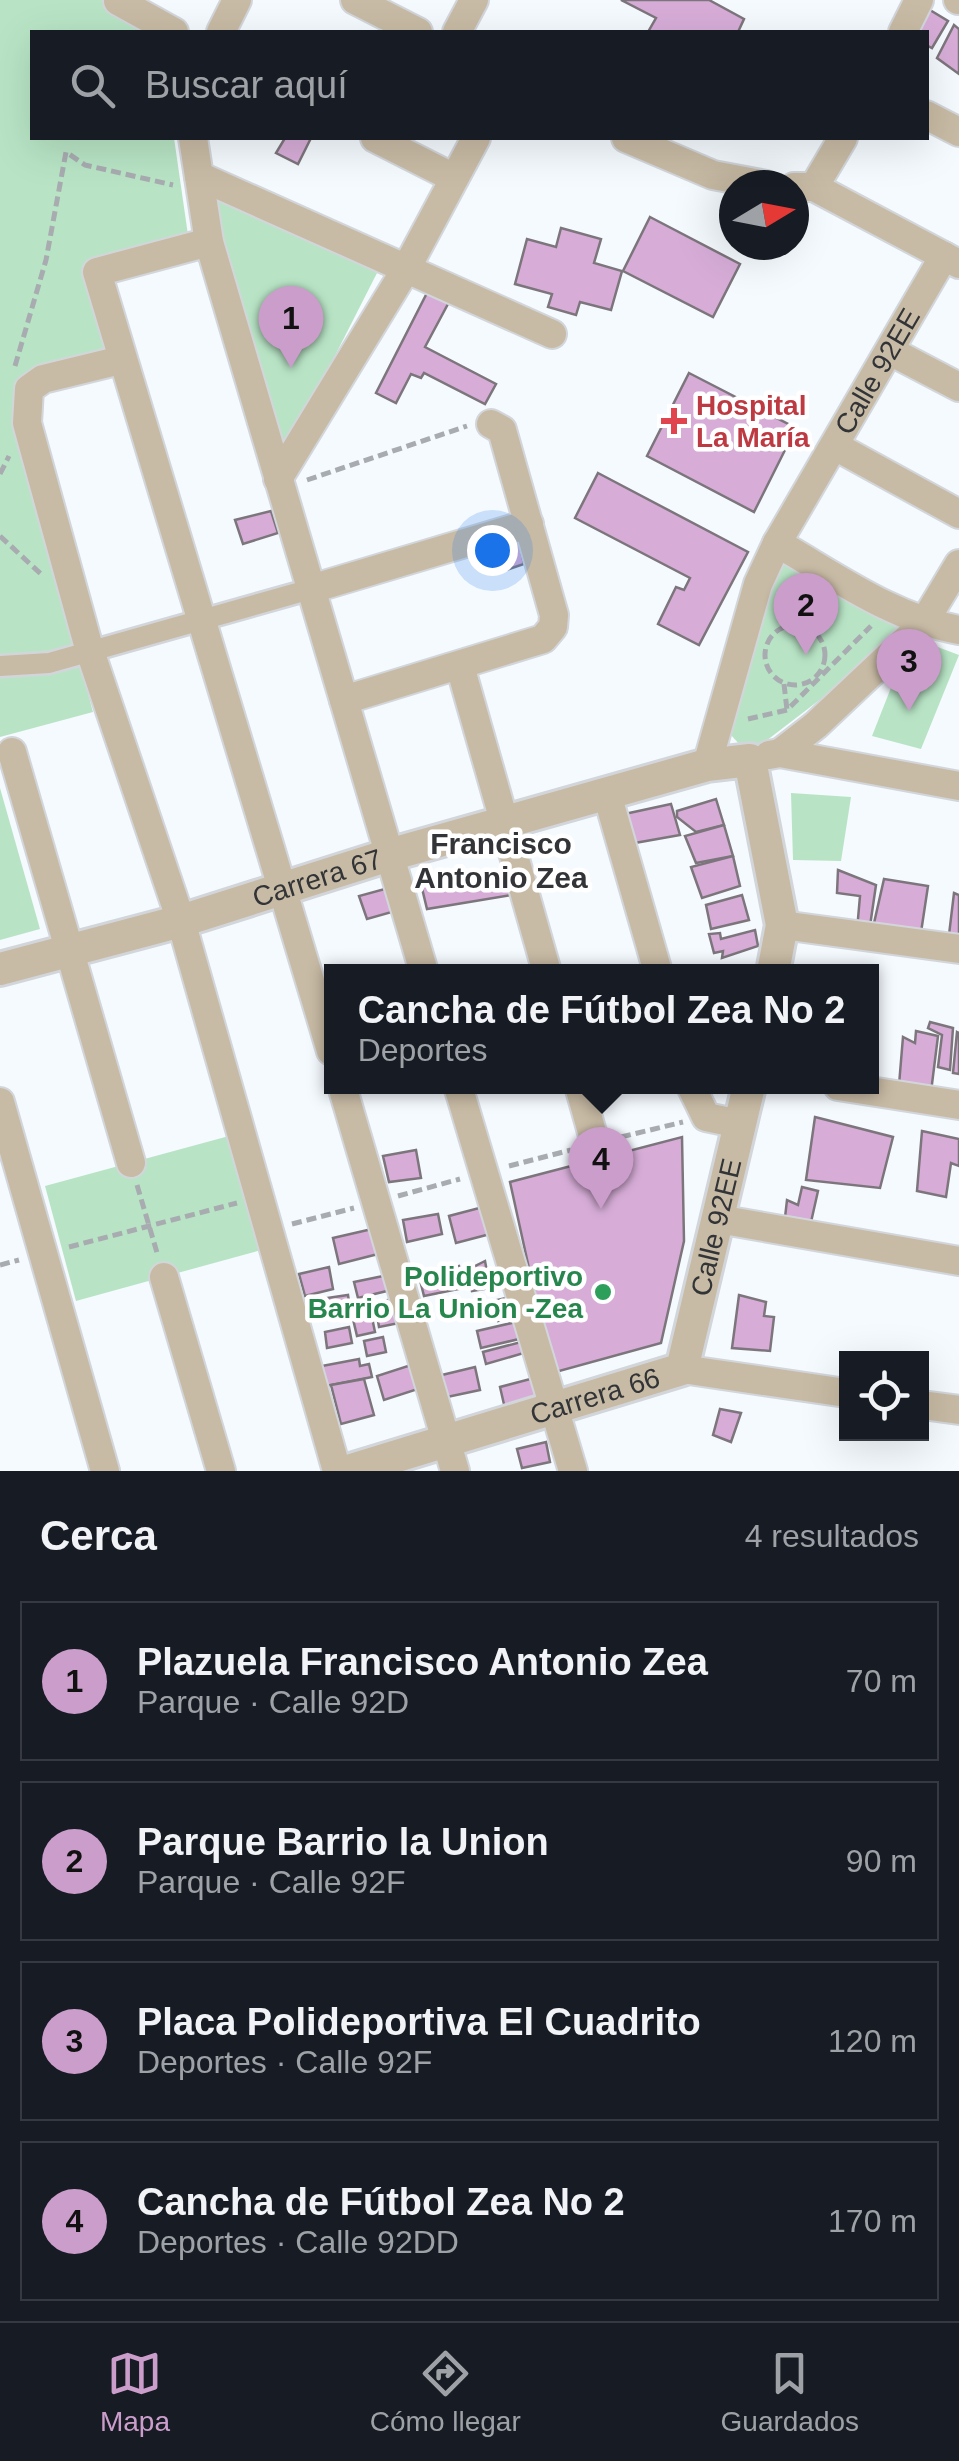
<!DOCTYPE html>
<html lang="es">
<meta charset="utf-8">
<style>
:root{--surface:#171b24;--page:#20242c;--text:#f1f3f6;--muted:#9ea1a6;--line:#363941;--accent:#cb9dcb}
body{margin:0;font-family:Helvetica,sans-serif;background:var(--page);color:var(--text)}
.controls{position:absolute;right:30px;bottom:30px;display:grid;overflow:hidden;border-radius:0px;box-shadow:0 10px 40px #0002}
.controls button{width:90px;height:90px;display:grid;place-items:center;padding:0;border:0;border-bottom:2px solid var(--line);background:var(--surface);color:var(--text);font:50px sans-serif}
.compass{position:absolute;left:719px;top:170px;width:90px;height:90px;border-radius:50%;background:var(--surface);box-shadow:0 10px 40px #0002;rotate:80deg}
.you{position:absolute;left:492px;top:550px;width:35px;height:35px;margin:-25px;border:8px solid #fff;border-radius:50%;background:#1a73e8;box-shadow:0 0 0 15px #1a73e833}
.badge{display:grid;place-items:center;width:65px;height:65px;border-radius:50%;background:var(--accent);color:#111;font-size:32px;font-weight:700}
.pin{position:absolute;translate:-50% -82px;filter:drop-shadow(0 2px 5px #0008)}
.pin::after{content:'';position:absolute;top:52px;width:35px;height:30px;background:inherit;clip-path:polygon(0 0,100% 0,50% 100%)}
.popup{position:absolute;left:324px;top:964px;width:555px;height:130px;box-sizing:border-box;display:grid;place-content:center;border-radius:0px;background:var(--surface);filter:drop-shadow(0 2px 8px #0005);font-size:32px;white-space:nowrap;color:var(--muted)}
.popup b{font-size:38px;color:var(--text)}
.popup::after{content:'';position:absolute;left:50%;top:100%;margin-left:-20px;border:20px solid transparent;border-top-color:var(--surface)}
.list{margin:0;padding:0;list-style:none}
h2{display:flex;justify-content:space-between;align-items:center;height:130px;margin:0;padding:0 40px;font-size:42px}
h2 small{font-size:32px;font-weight:400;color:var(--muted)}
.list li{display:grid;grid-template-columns:65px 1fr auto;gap:30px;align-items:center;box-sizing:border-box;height:160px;margin:0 20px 20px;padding:0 20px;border:2px solid var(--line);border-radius:0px}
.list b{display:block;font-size:38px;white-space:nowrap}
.list p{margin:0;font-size:32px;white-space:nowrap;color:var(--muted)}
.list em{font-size:32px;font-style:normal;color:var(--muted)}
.icon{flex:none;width:55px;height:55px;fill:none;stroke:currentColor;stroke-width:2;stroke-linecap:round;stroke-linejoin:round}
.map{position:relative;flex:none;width:959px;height:1471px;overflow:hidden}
.search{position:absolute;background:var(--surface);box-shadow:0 10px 40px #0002;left:30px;right:30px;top:30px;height:110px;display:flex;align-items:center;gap:25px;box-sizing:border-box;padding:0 35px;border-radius:0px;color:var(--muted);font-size:38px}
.sheet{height:850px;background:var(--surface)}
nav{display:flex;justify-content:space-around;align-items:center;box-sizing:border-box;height:140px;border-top:2px solid var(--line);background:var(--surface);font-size:28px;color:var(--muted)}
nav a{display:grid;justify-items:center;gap:5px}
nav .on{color:var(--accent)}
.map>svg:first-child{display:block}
.green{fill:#b8e4c5}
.building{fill:#d7add8;stroke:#7c767c;stroke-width:2.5}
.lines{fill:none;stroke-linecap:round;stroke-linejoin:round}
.pedestrian-casing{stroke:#d2d6db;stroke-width:25}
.minor-casing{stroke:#d2d6db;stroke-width:32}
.tertiary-casing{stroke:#d2d6db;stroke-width:38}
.path{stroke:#a8acb0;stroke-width:5;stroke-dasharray:10 5;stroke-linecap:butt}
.pedestrian{stroke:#c8bba5;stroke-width:20}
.minor{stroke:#c8bba5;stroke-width:28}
.tertiary{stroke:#c8bba5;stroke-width:32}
.health-dot{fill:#e0444e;stroke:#fff;stroke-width:4}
.leisure-dot{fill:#2e9e5b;stroke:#fff;stroke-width:4}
.labels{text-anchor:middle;stroke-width:9;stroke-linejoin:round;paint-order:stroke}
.street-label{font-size:28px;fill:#323437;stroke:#fff}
.health-label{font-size:28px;font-weight:bold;fill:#be3a42;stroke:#fff;text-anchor:start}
.leisure-label{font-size:28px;font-weight:bold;fill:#27864d;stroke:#fff;text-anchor:end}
.neighbourhood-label{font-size:30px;font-weight:bold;fill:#323437;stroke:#fff}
</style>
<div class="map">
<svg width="959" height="1471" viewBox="0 0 959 1471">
<rect width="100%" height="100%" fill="#f5faff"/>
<g class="green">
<path d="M0 0H111L160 32H32V138H174L188 235 87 265C94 290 115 333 100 356L41 368 16 423 93 712 0 737Z"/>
<polygon points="221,191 377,273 281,462 209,217 212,200"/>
<polygon points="779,555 897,628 843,682 758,747 741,746 730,734"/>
<polygon points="911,637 959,655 921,749 872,736"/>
<polygon points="0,788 40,929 0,940"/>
<polygon points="791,793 851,797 841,861 793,860"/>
<polygon points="229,1136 261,1250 76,1301 45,1186"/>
</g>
<g class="building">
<polygon points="621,0 709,0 744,19 738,32 648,32 656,18"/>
<polygon points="925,7 948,21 932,48 926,45 926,32 910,32"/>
<polygon points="954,25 959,29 959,74 937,58"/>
<polygon points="285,138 311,138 298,164 276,153"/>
<polygon points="650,217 740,264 713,317 623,271"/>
<polygon points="561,228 601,239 594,263 622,271 611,310 580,302 576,315 548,307 552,294 515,284 527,239 556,247"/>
<polygon points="428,291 449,302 425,347 496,384 485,404 424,373 421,378 411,374 396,403 376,393"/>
<polygon points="689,373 796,428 754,512 647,456"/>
<polygon points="598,473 748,552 699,645 658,624 676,587 684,590 690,578 575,518"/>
<polygon points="271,511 278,533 243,544 235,520"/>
<polygon points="519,542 524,564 503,571 494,546"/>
<polygon points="716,799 724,825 696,832 677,817 677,811"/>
<polygon points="671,804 680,835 629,844 620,815"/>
<polygon points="724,825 733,856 696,863 685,836"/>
<polygon points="733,856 740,886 702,898 691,867"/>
<polygon points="838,870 876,885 869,933 857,930 860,896 837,893"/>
<polygon points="461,872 478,881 504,873 511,895 427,909 421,884"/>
<polygon points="884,879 928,886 920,939 872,932"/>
<polygon points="392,887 399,910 367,919 359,896"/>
<polygon points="954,893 959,895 959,944 948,943"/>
<polygon points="742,895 749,920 711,929 706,905"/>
<polygon points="755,930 758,946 722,958 723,951 714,953 709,934 720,933 721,939"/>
<polygon points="930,1022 953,1028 950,1070 938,1067 942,1035 928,1028"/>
<polygon points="916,1031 938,1036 931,1092 899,1085 903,1037 915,1043"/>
<polygon points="957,1032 959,1033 959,1074 953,1073"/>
<polygon points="815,1117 893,1137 880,1188 806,1180"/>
<polygon points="922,1131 959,1139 959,1166 951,1163 946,1197 917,1191"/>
<polygon points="682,1137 684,1241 661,1343 552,1373 510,1182"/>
<polygon points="416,1150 421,1178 389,1182 383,1156"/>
<polygon points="802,1187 818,1191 809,1231 784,1226 787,1200 798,1205"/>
<polygon points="483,1207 490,1234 456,1243 449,1216"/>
<polygon points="438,1214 442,1234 407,1242 403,1220"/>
<polygon points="372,1229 378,1254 339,1264 333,1238"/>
<polygon points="485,1261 490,1288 472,1291 467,1264 473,1267"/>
<polygon points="459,1266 463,1288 424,1296 419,1276"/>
<polygon points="329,1267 333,1289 305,1296 299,1274"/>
<polygon points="388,1275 391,1290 358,1298 354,1282"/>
<polygon points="348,1295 350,1309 329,1313 327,1298"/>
<polygon points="739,1295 766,1302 764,1316 774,1317 770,1351 732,1348"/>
<polygon points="506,1298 510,1318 498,1321 493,1301"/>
<polygon points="395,1299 399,1323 379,1327 375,1302"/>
<polygon points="370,1308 375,1332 357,1336 353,1319 361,1318 360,1311"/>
<polygon points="516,1322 519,1339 481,1348 477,1331"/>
<polygon points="349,1327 352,1343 327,1348 325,1332"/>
<polygon points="383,1337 386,1352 367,1356 364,1341"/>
<polygon points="521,1342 524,1353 486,1364 483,1352"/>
<polygon points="359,1359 360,1366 369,1364 372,1377 326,1386 322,1366"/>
<polygon points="414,1364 421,1388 384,1400 377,1376"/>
<polygon points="475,1367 480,1390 447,1397 442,1375"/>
<polygon points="534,1378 540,1405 506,1413 500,1387"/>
<polygon points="364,1379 374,1415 341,1424 331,1385"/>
<polygon points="720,1409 741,1413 731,1442 713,1435"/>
<polygon points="546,1442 550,1462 522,1468 517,1449"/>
</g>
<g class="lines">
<defs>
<polyline id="pedestrian" points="0,666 49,663 311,589"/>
<g id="minor">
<polyline points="355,0 418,32"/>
<polyline points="958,0 959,0"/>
<polyline points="118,1 174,32"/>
<polyline points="221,32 237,0"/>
<polyline points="457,32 474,0"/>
<polyline points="903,32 919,0"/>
<polyline points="926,115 959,132"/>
<polyline points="193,138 209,242 424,972"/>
<polyline points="375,138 452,177"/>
<polyline points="626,138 713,175 766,185"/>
<polyline points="199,176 552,334"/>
<polyline points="794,187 814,187 959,264"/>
<polyline points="814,187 843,138"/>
<polyline points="209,242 97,272 331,1051"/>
<polyline points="890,351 959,387"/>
<polyline points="121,360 43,379 29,389 27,423 89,648 181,921 337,1471"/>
<polyline points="835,446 959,514"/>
<polyline points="278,479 406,269 476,138"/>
<path d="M777 543C835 576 892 618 959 630"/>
<polyline points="311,589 529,524"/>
<polyline points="460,666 547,972"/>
<polyline points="344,700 543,639 553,627 554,615 502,430 491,424"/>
<polyline points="12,752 131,1163"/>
<polyline points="780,753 816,725 923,624 959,564"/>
<polyline points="769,755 780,753 959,786"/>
<path id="s1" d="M707 765 758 584 777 543 944 256"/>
<polyline points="607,794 658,972"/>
<polyline points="782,925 959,949"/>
<polyline points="342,1086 455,1471"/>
<polyline points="458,1086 573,1471"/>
<polyline points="579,1086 595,1143"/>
<polyline points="691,1086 706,1117 740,1124"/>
<polyline points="838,1086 959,1105"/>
<polyline points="0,1102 105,1471"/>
<polyline points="718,1219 959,1261"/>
<polyline points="164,1277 221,1471"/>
<polyline points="682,1369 846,1393"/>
<polyline points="922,1405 959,1410"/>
</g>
<g id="tertiary">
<path id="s2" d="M0 969 181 921 389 855 707 765 750 760 782 925 773 972"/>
<path id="s3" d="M348 1471 682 1369 749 1086"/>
</g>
</defs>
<use href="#pedestrian" class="pedestrian-casing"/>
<use href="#minor" class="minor-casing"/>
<use href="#tertiary" class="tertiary-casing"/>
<g class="path">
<polyline points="15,366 46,260 66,152 85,165 173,185"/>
<polyline points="0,474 9,456"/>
<polyline points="307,480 467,426"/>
<polyline points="0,536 42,575"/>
<polyline points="785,593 786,626"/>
<circle cx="795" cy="655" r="30"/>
<polyline points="784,684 787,710"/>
<polyline points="748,719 787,710 871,626"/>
<polyline points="621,1137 683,1122"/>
<polyline points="509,1166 571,1150"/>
<polyline points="137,1185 158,1256"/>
<polyline points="398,1196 460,1179"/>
<polyline points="292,1224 354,1208"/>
<polyline points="69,1247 237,1203"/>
<polyline points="0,1265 19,1260"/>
</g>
<use href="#pedestrian" class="pedestrian"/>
<use href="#minor" class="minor"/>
<use href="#tertiary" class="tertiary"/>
</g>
<path class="health-dot" d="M669 406h10v10h10v10h-10v10h-10v-10h-10v-10h10z"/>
<circle class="leisure-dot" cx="603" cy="1292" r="10"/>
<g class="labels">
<g class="street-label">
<text dy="10" stroke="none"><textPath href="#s1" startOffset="432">Calle 92EE</textPath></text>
<text dy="10" stroke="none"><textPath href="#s2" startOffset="330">Carrera 67</textPath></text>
<text dy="10" stroke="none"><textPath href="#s3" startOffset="495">Calle 92EE</textPath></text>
<text dy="10" stroke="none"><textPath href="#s3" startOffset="258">Carrera 66</textPath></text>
</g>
<g class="health-label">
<text x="696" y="415">Hospital<tspan x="696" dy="32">La María</tspan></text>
</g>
<g class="leisure-label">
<text x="583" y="1286">Polideportivo<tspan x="583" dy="32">Barrio La Union -Zea</tspan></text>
</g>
<g class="neighbourhood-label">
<text x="501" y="854">Francisco<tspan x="501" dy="34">Antonio Zea</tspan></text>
</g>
</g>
</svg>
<div class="controls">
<button><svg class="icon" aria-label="locate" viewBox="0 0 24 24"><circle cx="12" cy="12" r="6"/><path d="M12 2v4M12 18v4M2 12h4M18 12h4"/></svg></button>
</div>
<svg class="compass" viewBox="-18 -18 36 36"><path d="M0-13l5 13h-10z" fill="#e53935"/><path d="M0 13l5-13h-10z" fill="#9ea1a6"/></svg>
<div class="you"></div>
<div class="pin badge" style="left:291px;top:368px">1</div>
<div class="pin badge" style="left:806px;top:655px">2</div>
<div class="pin badge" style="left:909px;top:711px">3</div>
<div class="pin badge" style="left:601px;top:1209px">4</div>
<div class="popup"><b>Cancha de Fútbol Zea No 2</b>Deportes</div>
<div class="search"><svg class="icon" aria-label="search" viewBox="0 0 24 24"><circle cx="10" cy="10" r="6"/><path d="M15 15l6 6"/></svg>Buscar aquí</div>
</div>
<section class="sheet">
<h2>Cerca<small>4 resultados</small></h2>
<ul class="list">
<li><span class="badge">1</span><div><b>Plazuela Francisco Antonio Zea</b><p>Parque · Calle 92D</p></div><em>70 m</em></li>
<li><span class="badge">2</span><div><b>Parque Barrio la Union</b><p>Parque · Calle 92F</p></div><em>90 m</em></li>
<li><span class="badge">3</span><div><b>Placa Polideportiva El Cuadrito</b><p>Deportes · Calle 92F</p></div><em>120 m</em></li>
<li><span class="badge">4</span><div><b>Cancha de Fútbol Zea No 2</b><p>Deportes · Calle 92DD</p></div><em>170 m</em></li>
</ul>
</section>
<nav>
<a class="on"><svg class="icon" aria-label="map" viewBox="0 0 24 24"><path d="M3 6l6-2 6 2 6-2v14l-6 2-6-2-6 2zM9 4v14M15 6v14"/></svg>Mapa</a>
<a><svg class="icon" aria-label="directions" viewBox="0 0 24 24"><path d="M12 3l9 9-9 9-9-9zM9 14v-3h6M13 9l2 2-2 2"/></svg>Cómo llegar</a>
<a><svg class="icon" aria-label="saved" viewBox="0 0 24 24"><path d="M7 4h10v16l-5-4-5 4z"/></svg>Guardados</a>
</nav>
